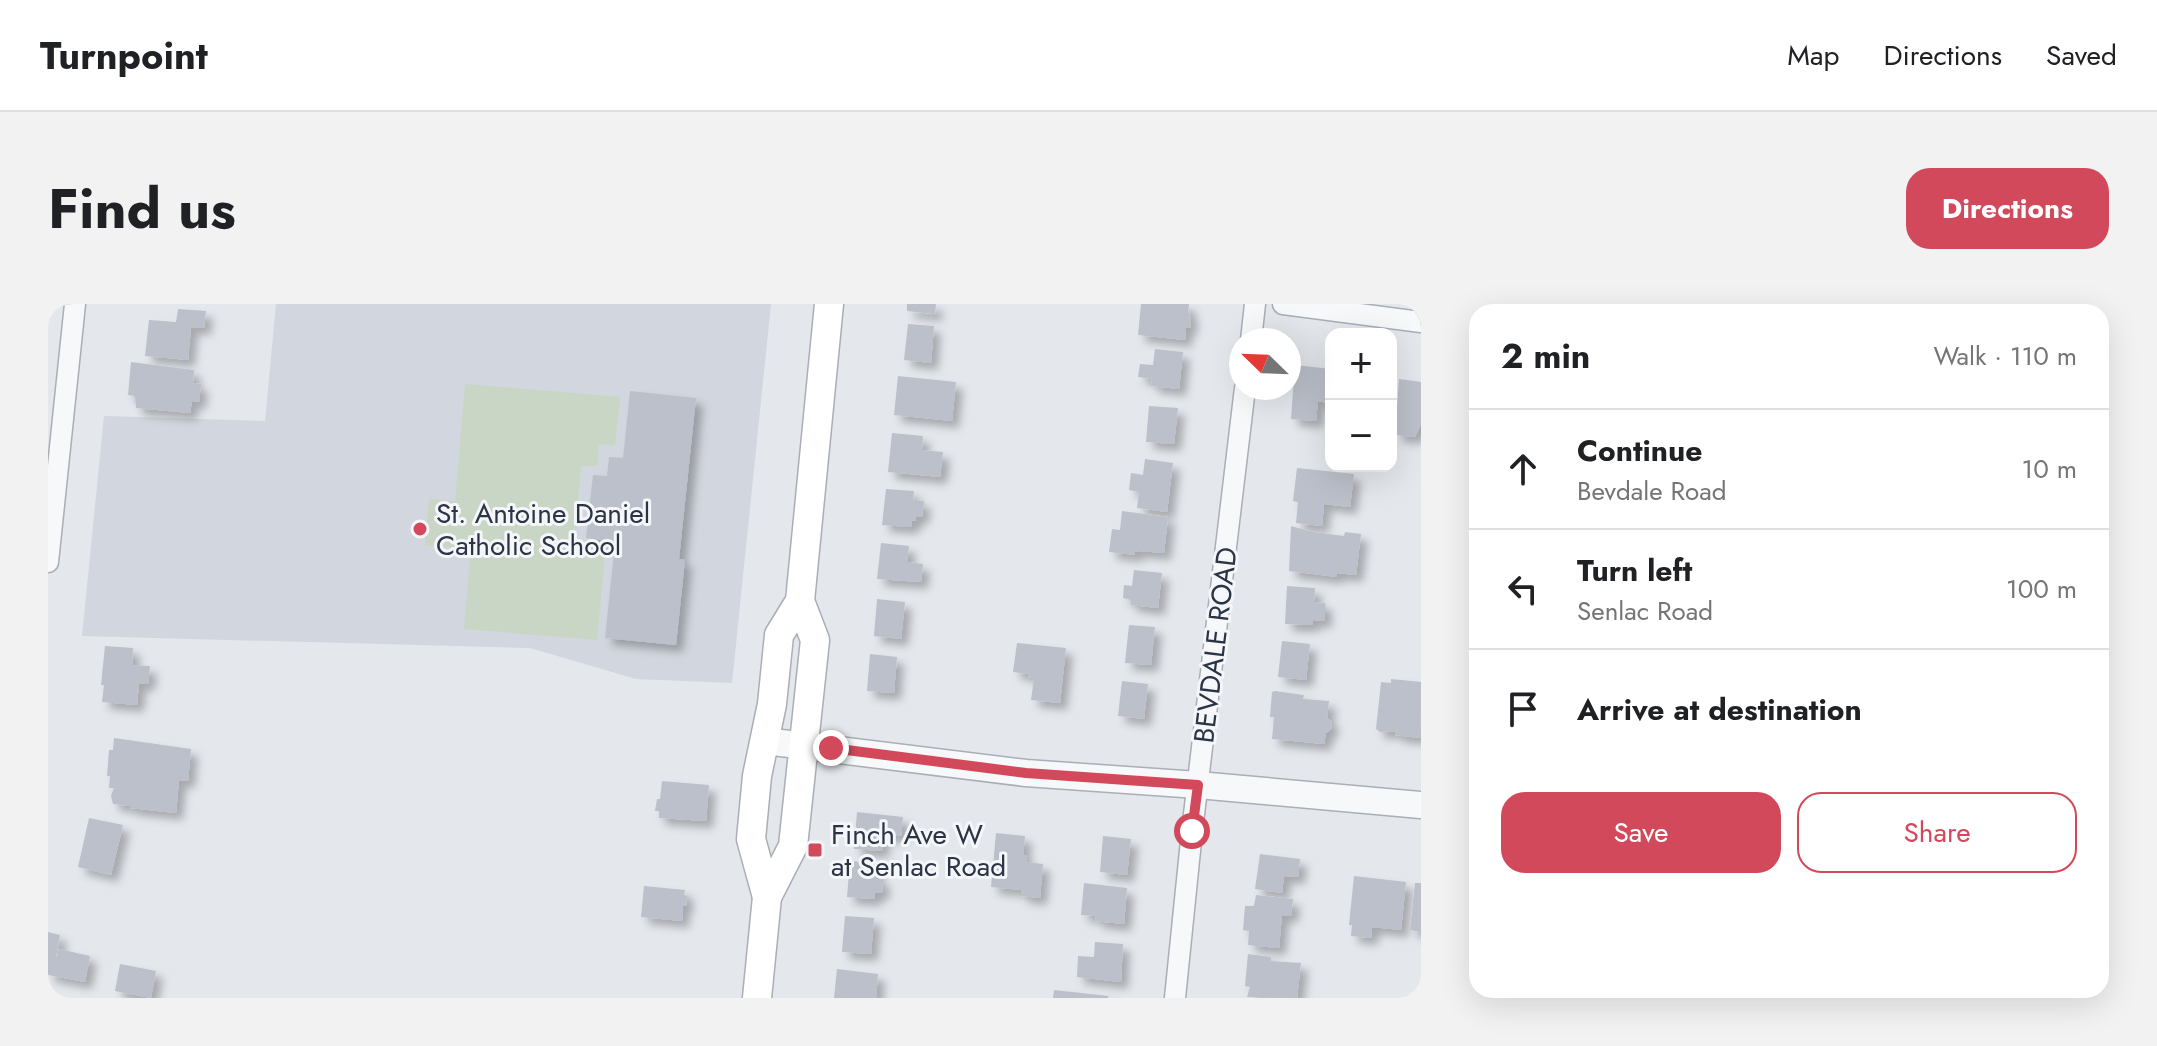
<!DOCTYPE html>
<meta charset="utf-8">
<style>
:root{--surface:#fff;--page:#f2f2f2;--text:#202124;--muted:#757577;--line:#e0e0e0;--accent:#d1495b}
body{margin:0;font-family:Jost,sans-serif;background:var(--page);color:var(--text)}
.controls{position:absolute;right:24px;top:24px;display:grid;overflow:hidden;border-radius:16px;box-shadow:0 8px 32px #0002}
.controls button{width:72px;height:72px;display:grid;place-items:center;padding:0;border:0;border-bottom:2px solid var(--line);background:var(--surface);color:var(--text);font:40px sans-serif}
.compass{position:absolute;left:1181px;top:24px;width:72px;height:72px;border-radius:50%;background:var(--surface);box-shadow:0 8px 32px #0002;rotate:293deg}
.stop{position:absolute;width:24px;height:24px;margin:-18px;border:6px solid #d1495b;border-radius:50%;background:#fff}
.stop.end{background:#d1495b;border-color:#fff;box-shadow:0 2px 8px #0008}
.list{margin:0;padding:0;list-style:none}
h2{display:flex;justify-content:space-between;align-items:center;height:104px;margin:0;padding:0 32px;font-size:34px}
h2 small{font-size:26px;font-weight:400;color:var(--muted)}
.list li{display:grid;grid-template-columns:52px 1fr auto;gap:24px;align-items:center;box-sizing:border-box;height:120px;padding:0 32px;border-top:2px solid var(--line)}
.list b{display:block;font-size:30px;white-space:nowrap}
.list p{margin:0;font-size:26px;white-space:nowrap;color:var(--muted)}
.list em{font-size:26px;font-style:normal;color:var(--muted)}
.actions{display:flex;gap:16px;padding:24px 32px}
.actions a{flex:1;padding:18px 0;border:2px solid var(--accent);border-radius:24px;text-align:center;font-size:28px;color:var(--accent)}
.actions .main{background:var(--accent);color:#fff}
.icon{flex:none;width:44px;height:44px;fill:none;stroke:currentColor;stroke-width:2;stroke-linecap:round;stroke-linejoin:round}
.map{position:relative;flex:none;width:1373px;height:694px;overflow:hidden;border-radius:24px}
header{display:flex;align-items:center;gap:48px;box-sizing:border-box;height:112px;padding:0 40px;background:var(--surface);border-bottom:2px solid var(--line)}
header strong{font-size:38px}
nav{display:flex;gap:44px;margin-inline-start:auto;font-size:28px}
.intro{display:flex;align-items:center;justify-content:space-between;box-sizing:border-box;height:192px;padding:0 48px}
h1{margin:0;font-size:56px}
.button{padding:20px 36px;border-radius:24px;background:var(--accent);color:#fff;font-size:28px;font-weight:700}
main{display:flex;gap:48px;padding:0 48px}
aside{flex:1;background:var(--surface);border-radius:24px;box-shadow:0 8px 32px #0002}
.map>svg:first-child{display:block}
.built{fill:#d2d6de}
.green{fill:#c9d6c5}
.building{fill:#bbc0ca;filter:url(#shadow)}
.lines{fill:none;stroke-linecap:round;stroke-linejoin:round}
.minor-casing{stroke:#a9aeb7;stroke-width:23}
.tertiary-casing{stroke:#a9aeb7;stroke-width:29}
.secondary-casing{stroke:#a9aeb7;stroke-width:31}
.minor{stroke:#f7f8fa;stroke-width:20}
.tertiary{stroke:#f7f8fa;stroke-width:26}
.secondary{stroke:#fff;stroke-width:28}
.route{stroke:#d1495b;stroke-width:10}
.poi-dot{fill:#d1495b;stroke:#f4f6f9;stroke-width:3}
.labels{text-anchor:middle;stroke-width:6;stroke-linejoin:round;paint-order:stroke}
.poi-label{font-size:28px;fill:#2b3445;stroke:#f4f6f9;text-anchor:start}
.street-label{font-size:28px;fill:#2b3445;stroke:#f4f6f9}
</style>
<header>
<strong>Turnpoint</strong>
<nav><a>Map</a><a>Directions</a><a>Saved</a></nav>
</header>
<div class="intro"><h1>Find us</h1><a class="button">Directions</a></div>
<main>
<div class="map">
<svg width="1373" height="694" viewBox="0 0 1373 694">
<defs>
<filter id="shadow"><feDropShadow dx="7" dy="7" stdDeviation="4" flood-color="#0004"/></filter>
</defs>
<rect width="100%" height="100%" fill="#e4e7ec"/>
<polygon class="built" points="228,0 723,0 684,379 588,375 482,344 34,332 56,112 217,117"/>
<polygon class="green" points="417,80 572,93 567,142 551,140 549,162 533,162 526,244 557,247 549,336 416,325 423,245 377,241 381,195 407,197"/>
<g class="building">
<polygon points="859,0 888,0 887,10 859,7"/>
<polygon points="1093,0 1141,0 1140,9 1143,10 1142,24 1138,23 1137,36 1090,31"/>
<polygon points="130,5 158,7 156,24 143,23 140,56 97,52 101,16 128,18"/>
<polygon points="860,20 886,22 883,59 856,56"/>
<polygon points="1107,45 1135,48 1131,85 1103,82 1104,75 1090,73 1092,60 1105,61"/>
<polygon points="83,58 146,66 145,79 153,80 151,98 144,97 142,109 88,104 87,92 80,91"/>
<polygon points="1247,61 1283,65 1280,99 1270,97 1268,117 1243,115"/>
<polygon points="850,72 908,78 904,117 846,111"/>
<polygon points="1351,75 1373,78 1373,120 1367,133 1347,131"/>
<polygon points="582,87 648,94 631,255 637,256 628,341 557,334 567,238 538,234 545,171 559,172 561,153 575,154"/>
<polygon points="1101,102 1130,104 1126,140 1098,138"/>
<polygon points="844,129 875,132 874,146 895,148 892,173 840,168"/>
<polygon points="1097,155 1125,159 1119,208 1089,204 1091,188 1081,186 1083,169 1095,171"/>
<polygon points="1249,164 1306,170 1302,203 1276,200 1274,222 1248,219 1250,198 1245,197"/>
<polygon points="838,185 866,187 865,196 876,197 874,213 868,212 868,217 864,217 863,223 834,221"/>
<polygon points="1074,207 1120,213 1116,249 1092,247 1087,248 1087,251 1061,248 1064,225 1072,226"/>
<polygon points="1243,222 1265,228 1296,232 1297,228 1313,230 1308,271 1289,269 1289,273 1241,267"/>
<polygon points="833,239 861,242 859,258 875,260 873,278 829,275"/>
<polygon points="1086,266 1114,269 1110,304 1083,301 1083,296 1075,294 1076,281 1084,282"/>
<polygon points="1239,282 1267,284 1266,298 1277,299 1277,317 1265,316 1264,321 1237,320"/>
<polygon points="829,295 857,298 853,335 826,332"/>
<polygon points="1081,321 1107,323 1103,361 1077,359"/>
<polygon points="1234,337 1262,340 1258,376 1230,373"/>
<polygon points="969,339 1018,344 1012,399 983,396 986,374 980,373 980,370 965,368"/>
<polygon points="57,342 85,344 84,361 102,362 100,380 91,379 89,401 54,398 56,381 53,381"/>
<polygon points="822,350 849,353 846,389 819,387"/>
<polygon points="1343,375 1373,378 1372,434 1347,431 1348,427 1332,428 1328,425 1333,378 1343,379"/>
<polygon points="1074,377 1100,380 1096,415 1070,412"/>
<polygon points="1227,387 1256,391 1255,395 1281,397 1279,414 1284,418 1283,425 1278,429 1276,440 1224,435 1226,413 1222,413 1224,388"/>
<polygon points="66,434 143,445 140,477 131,476 128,509 82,504 82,502 65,500 63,492 66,484 61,484 62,472 59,472 61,446 65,446"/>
<polygon points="614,477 661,481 658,517 611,514 611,507 607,507 609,495 612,495"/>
<polygon points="809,508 855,513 853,532 835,531 834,547 806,545"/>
<polygon points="41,514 75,521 63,571 30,563"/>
<polygon points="948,529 977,532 975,551 979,551 978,558 995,560 992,594 973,592 973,586 943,583"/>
<polygon points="1055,532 1083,535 1079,571 1052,568"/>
<polygon points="1212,550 1252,555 1250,573 1236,572 1234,589 1207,585"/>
<polygon points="802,557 829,559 828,575 835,575 834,589 827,589 826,595 799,593"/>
<polygon points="1306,572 1358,578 1353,626 1324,623 1323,634 1303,632 1304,621 1301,621"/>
<polygon points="1036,579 1079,584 1076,620 1047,617 1048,612 1033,611"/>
<polygon points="1367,579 1373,579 1373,628 1362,626"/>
<polygon points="596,582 637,586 636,591 639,592 638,602 635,602 634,617 593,613"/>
<polygon points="1208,591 1245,595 1243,612 1234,611 1231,644 1200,641 1201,627 1195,626 1197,602 1206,602"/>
<polygon points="797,612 826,614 823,650 794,648"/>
<polygon points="0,628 12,631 8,652 9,653 11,645 42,652 37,678 0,671"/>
<polygon points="1047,638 1075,640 1073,678 1029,673 1030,652 1046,653"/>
<polygon points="1200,650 1223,653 1223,657 1253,659 1249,694 1199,693 1202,683 1197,682"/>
<polygon points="72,660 108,667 103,694 67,687"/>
<polygon points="789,665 830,670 828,694 786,694"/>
<polygon points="1006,686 1052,691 1060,692 1060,694 1005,694"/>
</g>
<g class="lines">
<defs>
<g id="minor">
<polyline points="1235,0 1373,18"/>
<polyline points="1203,36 1207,0"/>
<polyline points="0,258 27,0"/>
<polyline points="1127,694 1144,527 1197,84"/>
</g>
<polyline id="tertiary" points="717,437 978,469 1150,481 1373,501"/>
<g id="secondary">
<polyline points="719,593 703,535 709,472 724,400 731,331 752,297 781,0"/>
<polyline points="709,694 719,593 745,542 767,336 752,297"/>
</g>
</defs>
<use href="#minor" class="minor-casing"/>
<use href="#tertiary" class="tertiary-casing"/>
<use href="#secondary" class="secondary-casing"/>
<use href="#minor" class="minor"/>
<use href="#tertiary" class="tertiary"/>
<use href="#secondary" class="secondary"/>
</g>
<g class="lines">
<polyline class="route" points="783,444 978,469 1150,481 1144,527"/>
</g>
<g class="poi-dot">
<circle cx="372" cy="225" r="8"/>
<rect x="759" y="538" width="16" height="16" rx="4"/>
</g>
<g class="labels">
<g class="poi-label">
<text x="388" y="219">St. Antoine Daniel<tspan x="388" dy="32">Catholic School</tspan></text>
<text x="783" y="540">Finch Ave W<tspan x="783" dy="32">at Senlac Road</tspan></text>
</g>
<g class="street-label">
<text transform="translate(1167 341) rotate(-83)" y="10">BEVDALE ROAD</text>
</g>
</g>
</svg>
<div class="controls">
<button>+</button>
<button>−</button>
</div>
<svg class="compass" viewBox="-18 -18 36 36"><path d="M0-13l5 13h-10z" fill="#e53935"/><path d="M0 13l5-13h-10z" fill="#757577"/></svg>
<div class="stop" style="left:1144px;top:527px"></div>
<div class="stop end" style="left:783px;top:444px"></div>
</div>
<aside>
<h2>2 min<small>Walk · 110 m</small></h2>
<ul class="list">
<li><svg class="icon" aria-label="ahead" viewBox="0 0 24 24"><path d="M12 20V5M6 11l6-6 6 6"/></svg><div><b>Continue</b><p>Bevdale Road</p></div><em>10 m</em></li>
<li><svg class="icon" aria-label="left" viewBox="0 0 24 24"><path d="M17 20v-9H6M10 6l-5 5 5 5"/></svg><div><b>Turn left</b><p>Senlac Road</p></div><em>100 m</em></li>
<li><svg class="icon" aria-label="arrive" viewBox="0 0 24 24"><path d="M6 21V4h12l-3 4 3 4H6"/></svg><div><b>Arrive at destination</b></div></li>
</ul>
<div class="actions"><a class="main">Save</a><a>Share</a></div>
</aside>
</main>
